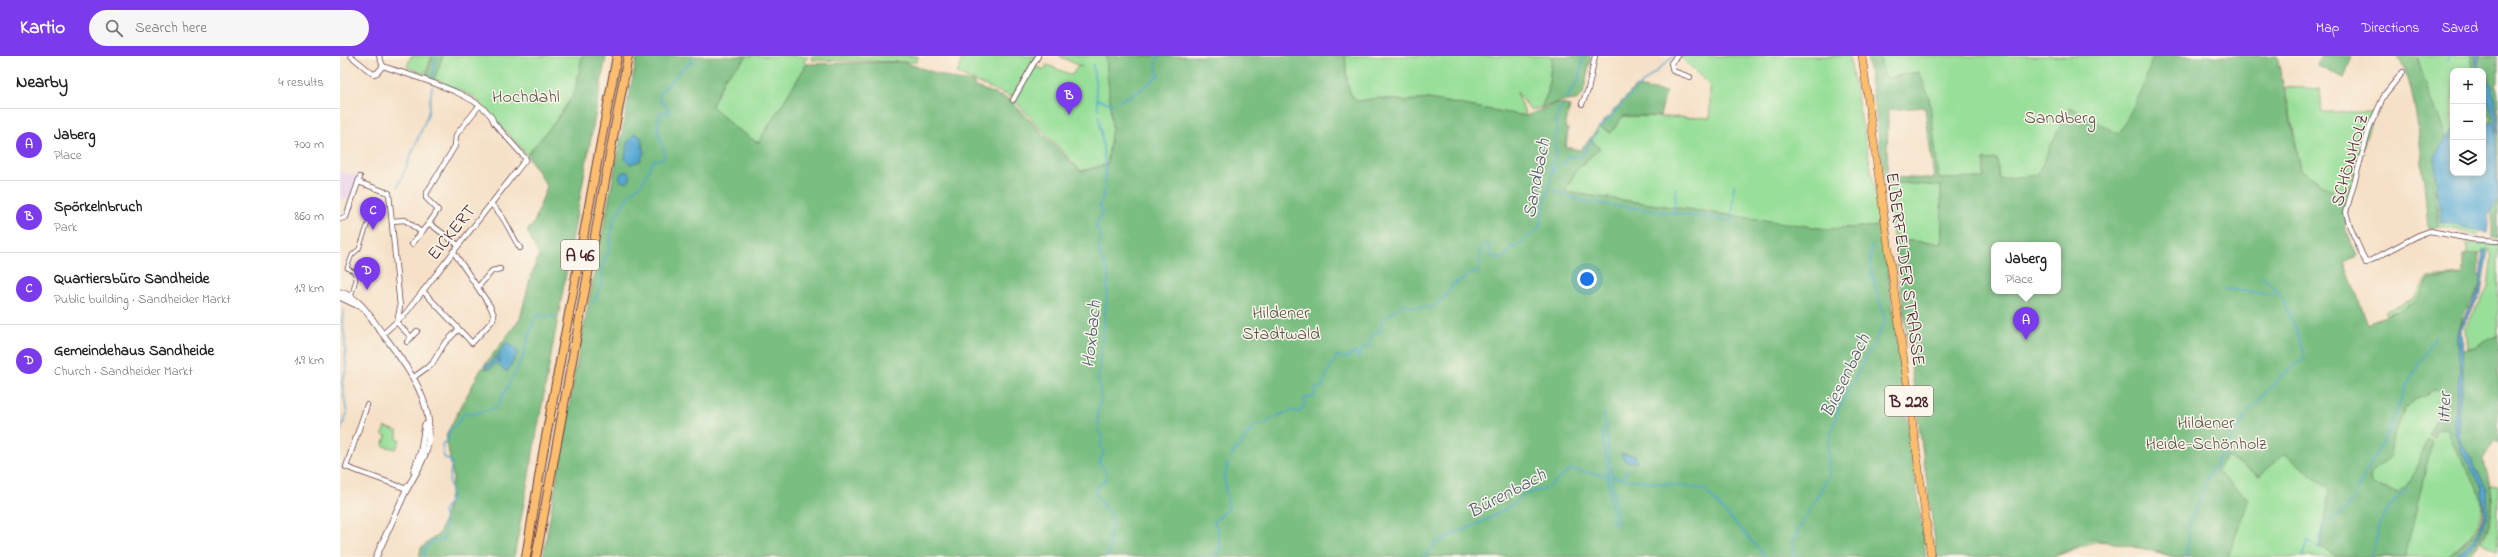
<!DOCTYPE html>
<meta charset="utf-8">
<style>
:root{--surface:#fff;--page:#f6f6f6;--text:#222;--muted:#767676;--line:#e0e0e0;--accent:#7c3aed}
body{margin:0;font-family:"Indie Flower",sans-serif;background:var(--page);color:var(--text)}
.controls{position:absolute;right:12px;top:12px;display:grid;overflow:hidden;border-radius:8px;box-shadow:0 2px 10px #0003}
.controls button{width:36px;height:36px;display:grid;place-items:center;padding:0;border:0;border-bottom:1px solid var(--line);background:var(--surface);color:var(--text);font:20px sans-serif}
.you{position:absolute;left:1247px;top:223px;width:14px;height:14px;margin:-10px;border:3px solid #fff;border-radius:50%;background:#1a73e8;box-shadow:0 0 0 6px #1a73e833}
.badge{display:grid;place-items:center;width:26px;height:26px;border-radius:50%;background:var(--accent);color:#fff;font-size:13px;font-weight:700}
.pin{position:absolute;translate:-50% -33px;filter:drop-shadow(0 1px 2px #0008)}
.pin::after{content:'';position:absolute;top:21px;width:14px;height:12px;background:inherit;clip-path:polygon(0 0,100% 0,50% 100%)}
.popup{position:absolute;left:1651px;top:186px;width:70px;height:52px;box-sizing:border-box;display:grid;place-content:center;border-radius:8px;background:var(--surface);filter:drop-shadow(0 1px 3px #0005);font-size:13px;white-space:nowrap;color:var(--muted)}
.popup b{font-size:15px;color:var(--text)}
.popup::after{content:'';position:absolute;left:50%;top:100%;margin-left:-8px;border:8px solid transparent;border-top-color:var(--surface)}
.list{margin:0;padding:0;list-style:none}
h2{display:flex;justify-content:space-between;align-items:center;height:52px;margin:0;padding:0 16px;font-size:17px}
h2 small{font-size:13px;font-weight:400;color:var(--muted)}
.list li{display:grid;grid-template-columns:26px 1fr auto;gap:12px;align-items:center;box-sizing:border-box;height:72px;padding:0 16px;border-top:1px solid var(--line)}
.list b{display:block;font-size:15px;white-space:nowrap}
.list p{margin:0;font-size:13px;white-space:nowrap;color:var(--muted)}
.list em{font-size:13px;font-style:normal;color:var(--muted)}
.icon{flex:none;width:22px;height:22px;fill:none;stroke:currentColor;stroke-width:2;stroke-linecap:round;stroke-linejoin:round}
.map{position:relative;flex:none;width:2158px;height:501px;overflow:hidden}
header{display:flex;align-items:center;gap:24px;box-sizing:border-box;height:56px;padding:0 20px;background:var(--accent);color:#fff}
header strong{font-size:19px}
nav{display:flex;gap:22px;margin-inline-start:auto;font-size:14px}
.search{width:280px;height:36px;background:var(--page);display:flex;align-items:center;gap:10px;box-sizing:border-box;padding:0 14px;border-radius:22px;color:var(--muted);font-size:15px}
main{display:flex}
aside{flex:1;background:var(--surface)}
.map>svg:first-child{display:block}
.built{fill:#ebd1ec}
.green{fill:#98df99;stroke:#717f62}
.forest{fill:#7abe81;stroke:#626e56;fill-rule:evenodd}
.water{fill:#55a8d1;stroke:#50647e}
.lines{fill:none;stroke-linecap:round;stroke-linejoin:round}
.stream{stroke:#55a8d1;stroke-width:1.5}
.pedestrian-casing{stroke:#643c43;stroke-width:4.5}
.minor-casing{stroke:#643c43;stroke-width:6}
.tertiary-casing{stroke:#643c43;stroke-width:7}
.primary-casing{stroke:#643c43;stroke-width:8}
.motorway-casing{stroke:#643c43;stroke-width:10}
.pedestrian{stroke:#fff;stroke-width:3}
.minor{stroke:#fff;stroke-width:4.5}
.tertiary{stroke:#fff;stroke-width:5.5}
.primary{stroke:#fbbd6e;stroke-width:7}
.motorway{stroke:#fbbd6e;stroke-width:8}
.labels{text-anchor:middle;stroke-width:3;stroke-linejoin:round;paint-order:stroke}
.shield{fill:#fbf7ec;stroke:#7f6065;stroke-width:1}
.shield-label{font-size:17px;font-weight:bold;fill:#4a1f2b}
.park-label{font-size:18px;fill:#5e4f46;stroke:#fbf7ec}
.street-label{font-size:18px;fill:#4a1f2b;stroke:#fbf7ec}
.water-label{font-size:19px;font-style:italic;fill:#4e566d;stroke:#fbf7ec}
</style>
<header>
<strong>Kartio</strong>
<div class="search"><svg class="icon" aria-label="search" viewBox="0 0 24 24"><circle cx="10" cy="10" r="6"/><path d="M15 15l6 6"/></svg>Search here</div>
<nav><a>Map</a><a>Directions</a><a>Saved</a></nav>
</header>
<main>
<aside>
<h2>Nearby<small>4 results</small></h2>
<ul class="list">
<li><span class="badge">A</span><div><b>Jaberg</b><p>Place</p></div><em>700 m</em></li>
<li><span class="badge">B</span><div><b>Spörkelnbruch</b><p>Park</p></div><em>860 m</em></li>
<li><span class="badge">C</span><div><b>Quartiersbüro Sandheide</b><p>Public building · Sandheider Markt</p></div><em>1.9 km</em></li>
<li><span class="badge">D</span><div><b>Gemeindehaus Sandheide</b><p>Church · Sandheider Markt</p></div><em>1.9 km</em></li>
</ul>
</aside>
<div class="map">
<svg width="2158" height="501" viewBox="0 0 2158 501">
<rect width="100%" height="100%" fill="#fbf7ec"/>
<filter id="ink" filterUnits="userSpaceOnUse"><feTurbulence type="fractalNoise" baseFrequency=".025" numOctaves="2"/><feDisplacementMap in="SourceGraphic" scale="8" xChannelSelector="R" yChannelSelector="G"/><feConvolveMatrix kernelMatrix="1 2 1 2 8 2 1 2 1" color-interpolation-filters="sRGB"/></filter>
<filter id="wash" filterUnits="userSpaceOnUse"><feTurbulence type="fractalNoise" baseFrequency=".012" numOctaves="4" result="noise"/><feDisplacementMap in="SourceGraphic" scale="16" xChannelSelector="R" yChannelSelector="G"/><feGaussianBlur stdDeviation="0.9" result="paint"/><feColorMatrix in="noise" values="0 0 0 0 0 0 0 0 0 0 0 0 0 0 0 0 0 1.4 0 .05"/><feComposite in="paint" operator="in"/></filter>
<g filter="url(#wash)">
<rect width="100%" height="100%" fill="#f6e1c8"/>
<polygon class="built" points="0,115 18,121 9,144 0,141"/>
<g class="green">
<polygon points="71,0 92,0 85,18 67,11"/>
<polygon points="103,0 242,0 235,36 215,66 187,99 134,41 94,23"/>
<polygon points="408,0 468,0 464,6 467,8 418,87 394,71 372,50 385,21"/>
<polygon points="471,0 578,0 577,6 472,4"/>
<polygon points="611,0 697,0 672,41 617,18 622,4"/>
<polygon points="719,0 766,0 772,72 767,108 741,115 673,43 694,9 704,14 707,9 732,19 738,10 742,11"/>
<path d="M1005 0H1212L1208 36 1201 52 1190 54 1177 36 1186 60 1088 43 1065 45 1039 42 1017 45C1005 37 1007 14 1005 0Z"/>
<polygon points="1340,0 1509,0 1542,170 1487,173 1224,136 1236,114 1260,92 1250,83 1259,71 1271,77 1283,60 1370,62 1370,30"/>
<path d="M1540 0H1851L1968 303 2047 260 2045 256 2074 243 2088 222 2120 219 2106 256 2123 262 2117 277 2142 448C2140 476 2127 483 2108 501H1833C1819 496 1768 483 1755 486 1735 491 1723 501 1702 501L1752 115 1658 123 1657 104H1644V122L1599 123 1589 41 1579 16 1547 22 1543 17Z"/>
<path d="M2077 0H2131L2133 15H2113V117L2144 174 2138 179 2099 170 2094 125 2098 104 2111 97C2101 64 2086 33 2077 0Z"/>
<polygon points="1945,31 1980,33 1982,56 2034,56 2007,145 1961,114"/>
<polygon points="2143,51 2151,61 2143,100"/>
<polygon points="1545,126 1601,130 1602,187 1554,184"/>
<polygon points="2127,187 2158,188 2158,279 2135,291 2128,292 2126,271 2148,231 2152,200 2149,193 2146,193 2139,198 2127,199"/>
<polygon points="45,371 57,375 57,383 60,384 56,393 43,390 46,380 42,378"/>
<path d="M2150 428 2158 429V495L2142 485C2153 466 2154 450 2150 428Z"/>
</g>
<g class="forest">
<polygon points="93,0 103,0 94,23 86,20"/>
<polygon points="242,0 266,0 174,501 79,501 81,492 100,477 108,450 113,421 106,379 140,315 180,263 190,223 199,199 187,175 194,167 207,130 187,99 215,66 235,36"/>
<path d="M297 0H408L385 21 372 50 394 71 418 87 467 8 563 6 616 24 634 26V30L670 44 740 115H744L767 109 772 72 766 0H1005C1007 14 1005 37 1017 45L1039 42 1065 45 1088 43 1186 60 1218 47 1230 50 1225 72 1228 73 1226 91 1240 94 1250 83 1260 92 1236 114 1225 136 1487 173 1542 170 1586 501H203L235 316Z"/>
<polygon points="1212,0 1251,0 1243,38 1236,44 1218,46 1201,52 1208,36"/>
<path d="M1527 0H1540L1543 17 1547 22 1579 16 1589 41 1599 123 1644 122V104L1657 103 1659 123 1697 119 1729 51 1779 78 1803 32 1813 0H1937L1961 114 2007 145 2005 161 2007 168 2004 170 2017 200 2004 206 2028 268 2077 245 2089 224 2123 219V199L2139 198 2138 219 2142 221C2139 238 2128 248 2122 263 2119 272 2119 285 2118 295L2135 291 2158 279V387L2154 385 2143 403C2156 445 2158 466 2128 501H2108C2117 493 2127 486 2134 477 2154 451 2135 429 2123 406 2117 396 2111 384 2107 372L2097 373 2093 382 2089 379 2105 342 2097 333 2091 335 2087 340 2074 344 2065 352 2053 380 2050 401 2031 417 2030 423 2032 429 2059 437C2076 422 2079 404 2087 383L2092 386 2065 501H1999L1980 491 1989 433 1945 398 1919 420 1887 400 1876 415 1909 443 1888 501H1834L1816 495 1753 483 1712 501H1597L1554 184 1602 187 1601 130 1545 126ZM1585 51 1594 123 1547 121 1548 54ZM1654 189H1718V235H1654Z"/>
<polygon points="1981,0 2012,0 2004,22 1978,10"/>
<path d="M2055 0H2077C2086 33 2101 64 2111 97L2098 104 2094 125 2099 170 2088 172C2085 143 2078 12 2055 0Z"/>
<polygon points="2131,0 2158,0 2158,26 2155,28 2158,38 2158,183 2152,182 2152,160 2137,130 2143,117 2143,100 2151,61 2143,51 2143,15 2133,15"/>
<polygon points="1295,31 1326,36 1320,60 1283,60 1271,77 1259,71"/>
</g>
<g class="water">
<path d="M2135 0H2141L2138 4 2140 14C2154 18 2158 66 2158 79L2155 68 2158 145 2149 157 2147 177 2101 166 2094 100 2113 73V117H2143V68L2155 66 2146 39 2143 15H2137Z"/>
<polygon points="295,77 301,81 304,97 300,105 290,108 285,103 287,87"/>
<circle cx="285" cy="121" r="5.5"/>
<polygon points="2143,193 2148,193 2141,237 2122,273 2123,325 2118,355 2121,385 2147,433 2148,458 2139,482 2121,501 2115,501 2137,480 2145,457 2141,429 2122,397 2114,368 2120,311 2117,286 2119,273 2139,234"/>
<polygon points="167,286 177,294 178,297 167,316 158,309 160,304 158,298"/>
<polygon points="156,300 159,304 149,313 145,312 145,309 149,309"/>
<polygon points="1281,398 1294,399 1297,404 1296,408 1294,406 1285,405"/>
</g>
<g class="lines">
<g class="stream">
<polyline points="817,3 819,0"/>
<polyline points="2107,5 2110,0"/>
<polyline points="816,6 816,9"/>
<polyline points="753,9 758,53"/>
<polyline points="92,24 96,0"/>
<polyline points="1226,43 1239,23 1243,0"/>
<polyline points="757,44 774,48"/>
<polyline points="779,45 802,33 819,19 816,11"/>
<path d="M759 60C761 82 772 131 759 149L763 157 758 164 756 172 761 179 760 189"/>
<polyline points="1260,72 1295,34 1334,0"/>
<polyline points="1220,107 1225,107 1228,100 1240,101 1257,76"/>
<polyline points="1212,117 1217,109"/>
<polyline points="58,131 88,58 92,31"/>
<polyline points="1215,135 1239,144 1269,149"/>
<polyline points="1273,149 1392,165 1394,129"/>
<polyline points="1334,157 1336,132"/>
<path d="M1884 233 1941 239C1936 230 1928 228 1922 219"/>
<path d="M252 247 255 245 262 226V209L269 194 274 162 289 139 303 126 313 104H321L325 99C321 86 313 69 322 55L328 58 330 56 326 49 320 46V37L344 11 353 6 350 2 351 0"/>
<path d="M1034 277 1041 275V265L1065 247 1072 252 1093 251 1106 240 1114 227 1121 225 1127 219 1137 217C1143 209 1137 198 1143 189L1147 188 1150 191 1149 200 1163 203 1172 191H1176L1199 172 1212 117 1211 110 1216 96 1214 87 1218 72 1216 65 1221 50"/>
<polyline points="1264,357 1278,470"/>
<path d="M759 370 757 358 761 342 758 322 767 239C766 230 770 224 768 216 767 208 758 201 759 192"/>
<path d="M758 374 763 382 760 389 764 394 759 407C778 428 756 423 755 438L763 448V454L768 455 774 466C764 475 776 491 766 501"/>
<polyline points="1262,374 1274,470"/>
<polyline points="0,375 7,358 2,326 6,314 5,283 2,265 4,252"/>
<polyline points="891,402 895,393 901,390 906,379 909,379 913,369 926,368 934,361 950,355 959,356 965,349 964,342 974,341 976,332 983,331 984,324 996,301 998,299 1004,303 1015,296 1018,297 1016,302 1018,302 1024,292 1029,290 1032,279"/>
<polyline points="1272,420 1279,422 1289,414"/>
<polyline points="1279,422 1364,433 1426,501"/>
<polyline points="84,501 84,494 94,484 103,485 106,467 103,456 112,441 109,424 112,406 104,401 102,388 108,385 110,373 118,367 123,358 132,358 157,351 182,303 195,261 197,259 206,261 215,260"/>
<polyline points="862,501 866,501"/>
<polyline points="874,501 881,491 878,487 879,481 874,464 880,462 881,458 889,453 884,420 888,407"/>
<polyline points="1083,501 1097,486 1152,461 1172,449 1183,439 1207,432 1231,413 1268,420"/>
<path d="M1455 501 1452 485 1489 419 1488 388 1498 354 1545 266C1541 241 1525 215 1532 190"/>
<polyline points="1846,501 1851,464 1869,419 1908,356 1940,321 1965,302 1957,276 1943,243"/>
<polyline points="1962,501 1968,484 1979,492 1982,470 2006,454 2051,370 2065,333 2095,280"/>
<path d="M2030 501C2036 489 2037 477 2041 465 2046 452 2058 442 2067 433"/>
</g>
</g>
</g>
<g filter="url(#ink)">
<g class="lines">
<defs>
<polyline id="pedestrian" points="12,238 16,223 14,216 7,212 12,199 19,193 31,159 37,156"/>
<g id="minor">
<path d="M11 0 33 18 37 17 43 10C69 20 147 39 154 67L186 103 65 258 43 278"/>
<polyline points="39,0 43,10"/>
<polyline points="1337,0 1331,7 1333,15 1350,21"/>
<polyline points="2063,16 2045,38 2030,70 2006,156 2010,171 2026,207 2079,179 2090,175 2130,183 2158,185"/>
<polyline points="673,44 698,0"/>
<polyline points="1242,48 1248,34 1255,0"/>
<polyline points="18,126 49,137 60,251 57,267 71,281"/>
<path d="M151 148C165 160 170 177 180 192"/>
<polyline points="0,163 6,161 20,121"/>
<polyline points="52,165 65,164 81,176"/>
<polyline points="72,188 89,167"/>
<polyline points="118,189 89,167 98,154 86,142 86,138 115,90 116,79 139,50"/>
<polyline points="138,231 152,215 160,213"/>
<polyline points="83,235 132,287 153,264 154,259 150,250 113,195"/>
<polyline points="67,286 77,275"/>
<polyline points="74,321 92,308 104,288 118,274"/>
<polyline points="27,349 6,411 67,433"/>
</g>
<g id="tertiary">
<path d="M0 236C21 242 30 261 42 277 67 310 97 348 87 392 83 407 74 420 67 433"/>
<polyline points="0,241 19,250"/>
<polyline points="74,415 81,395 85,369"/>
<polyline points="36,501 68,430"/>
</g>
<polyline id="primary" points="1522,0 1591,501"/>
<g id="motorway">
<polyline points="186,501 203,397 277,0"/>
<polyline points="196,501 288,0"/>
</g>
</defs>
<use href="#pedestrian" class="pedestrian-casing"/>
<use href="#minor" class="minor-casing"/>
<use href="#tertiary" class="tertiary-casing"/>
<use href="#primary" class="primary-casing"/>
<use href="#motorway" class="motorway-casing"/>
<use href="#pedestrian" class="pedestrian"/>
<use href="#minor" class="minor"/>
<use href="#tertiary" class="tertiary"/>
<use href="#primary" class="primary"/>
<use href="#motorway" class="motorway"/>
</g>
</g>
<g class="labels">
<g class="shield">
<rect x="221" y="184" width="38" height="30" rx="3"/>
<rect x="1545" y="330" width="48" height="30" rx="3"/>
</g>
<g class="shield-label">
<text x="240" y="205">A 46</text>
<text x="1569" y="351">B 228</text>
</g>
<g class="park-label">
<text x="186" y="46">Hochdahl</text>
<text x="1720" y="67">Sandberg</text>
<text x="941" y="262">Hildener<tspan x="941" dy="21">Stadtwald</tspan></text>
<text x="1866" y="372">Hildener<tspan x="1866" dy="21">Heide-Schönholz</tspan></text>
</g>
<g class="street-label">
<text transform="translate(2009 104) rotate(-74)" y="6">SCHÖNHOLZ</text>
<text transform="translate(111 176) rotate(-51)" y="6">EICKERT</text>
<text transform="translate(1566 213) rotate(82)" y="6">ELBERFELDER STRASSE</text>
</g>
<g class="water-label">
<text transform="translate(1195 122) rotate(-79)" y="7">Sandbach</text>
<text transform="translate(750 278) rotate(-84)" y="7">Hoxbach</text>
<text transform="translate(1504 319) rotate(-64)" y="7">Biesenbach</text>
<text transform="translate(2103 352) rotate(-88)" y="7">Itter</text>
<text transform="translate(1166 436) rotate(-28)" y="7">Bürenbach</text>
</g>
</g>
</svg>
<div class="controls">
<button>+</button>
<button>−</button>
<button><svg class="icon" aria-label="layers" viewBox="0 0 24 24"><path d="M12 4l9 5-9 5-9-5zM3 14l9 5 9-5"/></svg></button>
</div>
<div class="you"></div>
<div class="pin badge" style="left:1686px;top:284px">A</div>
<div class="popup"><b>Jaberg</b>Place</div>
<div class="pin badge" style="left:729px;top:59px">B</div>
<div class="pin badge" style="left:33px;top:174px">C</div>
<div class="pin badge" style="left:27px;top:234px">D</div>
</div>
</main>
